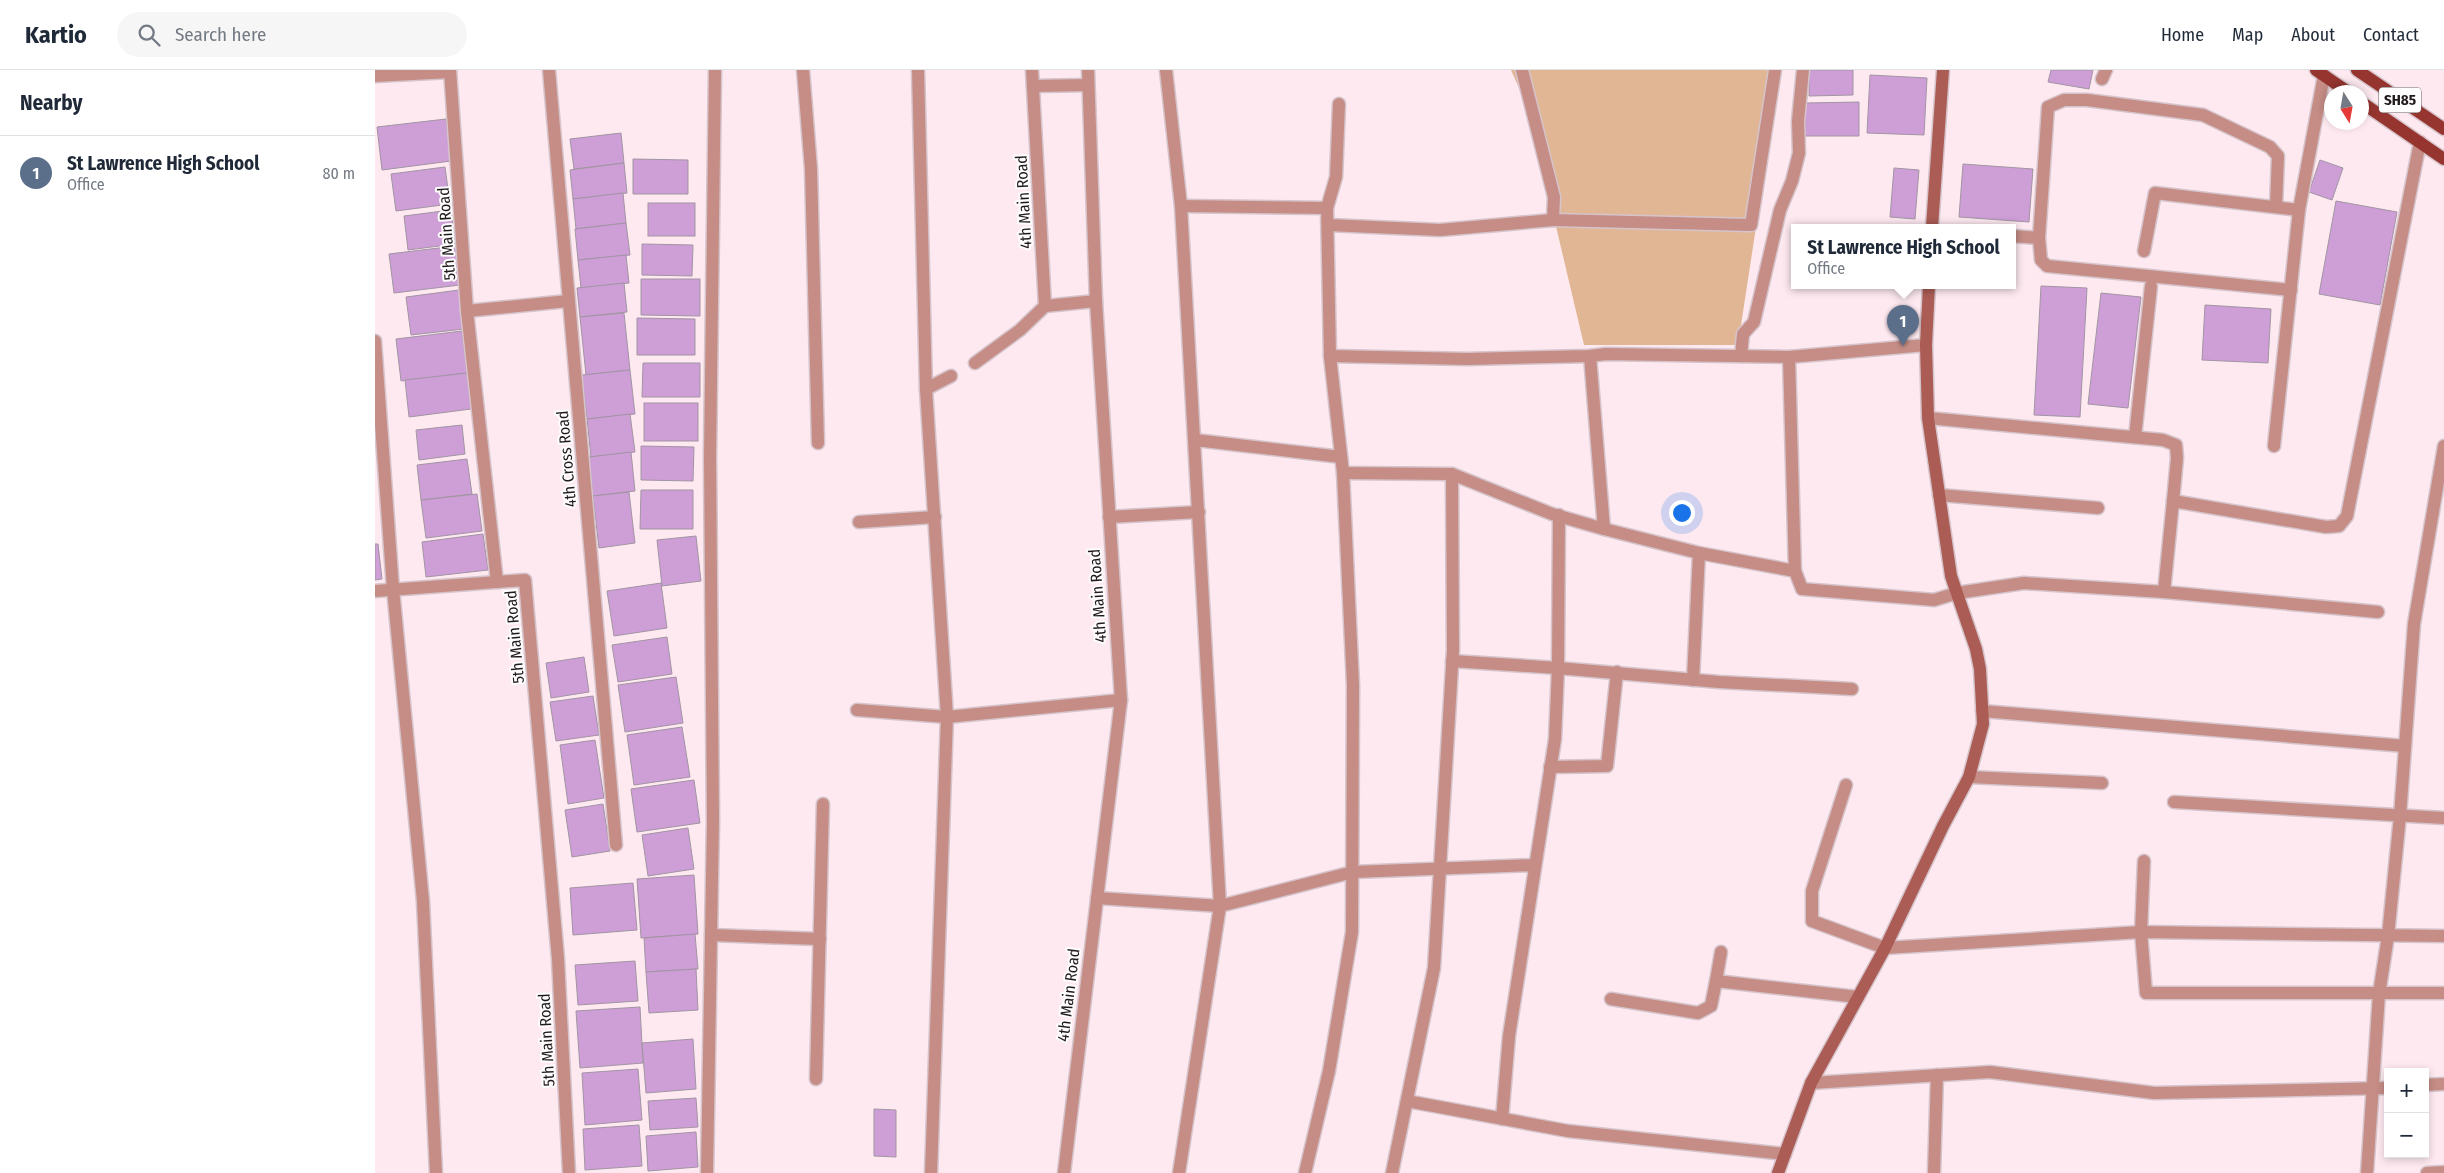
<!DOCTYPE html>
<meta charset="utf-8">
<style>
:root{--surface:#fff;--page:#f6f6f7;--text:#1f2937;--muted:#747a83;--line:#e0e1e3;--accent:#b45309}
body{margin:0;font-family:"Fira Sans Condensed",sans-serif;background:var(--page);color:var(--text)}
.controls{position:absolute;right:15px;bottom:15px;display:grid;overflow:hidden;border-radius:0px;box-shadow:0 2px 8px #0003}
.controls button{width:45px;height:45px;display:grid;place-items:center;padding:0;border:0;border-bottom:1px solid var(--line);background:var(--surface);color:var(--text);font:25px sans-serif}
.compass{position:absolute;left:1949px;top:15px;width:45px;height:45px;border-radius:50%;background:var(--surface);box-shadow:0 2px 8px #0003;rotate:169deg}
.you{position:absolute;left:1306px;top:442px;width:18px;height:18px;margin:-12px;border:4px solid #fff;border-radius:50%;background:#1a73e8;box-shadow:0 0 0 8px #1a73e833}
.badge{display:grid;place-items:center;width:32px;height:32px;border-radius:50%;background:var(--accent);color:#fff;font-size:16px;font-weight:700}
.pin{position:absolute;translate:-50% -41px;filter:drop-shadow(0 1px 2px #0008)}
.pin::after{content:'';position:absolute;top:26px;width:18px;height:15px;background:inherit;clip-path:polygon(0 0,100% 0,50% 100%)}
.popup{position:absolute;left:1416px;top:154px;width:225px;height:65px;box-sizing:border-box;display:grid;place-content:center;border-radius:0px;background:var(--surface);filter:drop-shadow(0 1px 4px #0005);font-size:16px;white-space:nowrap;color:var(--muted)}
.popup b{font-size:19px;color:var(--text)}
.popup::after{content:'';position:absolute;left:50%;top:100%;margin-left:-10px;border:10px solid transparent;border-top-color:var(--surface)}
.list{margin:0;padding:0;list-style:none}
h2{display:flex;justify-content:space-between;align-items:center;height:65px;margin:0;padding:0 20px;font-size:21px}
h2 small{font-size:16px;font-weight:400;color:var(--muted)}
.list li{display:grid;grid-template-columns:32px 1fr auto;gap:15px;align-items:center;box-sizing:border-box;height:75px;padding:0 20px;border-top:1px solid var(--line)}
.list b{display:block;font-size:19px;white-space:nowrap}
.list p{margin:0;font-size:16px;white-space:nowrap;color:var(--muted)}
.list em{font-size:16px;font-style:normal;color:var(--muted)}
.icon{flex:none;width:28px;height:28px;fill:none;stroke:currentColor;stroke-width:2;stroke-linecap:round;stroke-linejoin:round}
.map{position:relative;flex:none;width:2069px;height:1103px;overflow:hidden}
header{display:flex;align-items:center;gap:30px;box-sizing:border-box;height:70px;padding:0 25px;background:var(--surface);border-bottom:1px solid var(--line)}
header strong{font-size:24px}
nav{display:flex;gap:28px;margin-inline-start:auto;font-size:18px}
.search{width:350px;height:45px;background:var(--page);display:flex;align-items:center;gap:12px;box-sizing:border-box;padding:0 18px;border-radius:28px;color:var(--muted);font-size:19px}
main{display:flex}
aside{flex:1;background:var(--surface)}
.map>svg:first-child{display:block}
.green{fill:#e1b695}
.building{fill:#ce9ed6;stroke:#a195a3}
.lines{fill:none;stroke-linecap:round;stroke-linejoin:round}
.lane-casing{stroke:#d6c4cb;stroke-width:15}
.street-casing{stroke:#d6c4cb;stroke-width:15}
.secondary-casing{stroke:#d6c4cb;stroke-width:15}
.primary-casing{stroke:#d6c4cb;stroke-width:15}
.lane{stroke:#c58d86;stroke-width:12}
.street{stroke:#c58d86;stroke-width:12}
.secondary{stroke:#ab5c54;stroke-width:12}
.primary{stroke:#963530;stroke-width:12}
.labels{text-anchor:middle;stroke-width:4;stroke-linejoin:round;paint-order:stroke}
.shield{fill:#fdfdfd;stroke:#635d60;stroke-width:1}
.shield-label{font-size:15px;font-weight:bold;fill:#21191c}
.street-label{font-size:16px;fill:#21191c;stroke:#fdfdfd}
</style>
<header>
<strong>Kartio</strong>
<div class="search"><svg class="icon" aria-label="search" viewBox="0 0 24 24"><circle cx="10" cy="10" r="6"/><path d="M15 15l6 6"/></svg>Search here</div>
<nav><a>Home</a><a>Map</a><a>About</a><a>Contact</a></nav>
</header>
<main>
<aside>
<h2>Nearby<small></small></h2>
<ul class="list">
<li><span class="badge" style="background:#5c6f8a">1</span><div><b>St Lawrence High School</b><p>Office</p></div><em>80 m</em></li>
</ul>
</aside>
<div class="map">
<svg width="2069" height="1103" viewBox="0 0 2069 1103">
<rect width="100%" height="100%" fill="#fee9f1"/>
<polygon class="green" points="1136,0 1405,0 1363,275 1209,275 1153,38"/>
<g class="building">
<polygon points="1434,0 1478,0 1478,25 1434,26"/>
<polygon points="1676,0 1718,0 1714,19 1673,12"/>
<polygon points="1495,5 1552,8 1549,65 1492,63"/>
<polygon points="1484,32 1484,66 1430,66 1430,33"/>
<polygon points="71,49 76,91 7,100 2,57"/>
<polygon points="246,63 249,93 199,99 195,69"/>
<polygon points="258,89 313,90 313,124 258,124"/>
<polygon points="1945,90 1968,98 1957,130 1934,122"/>
<polygon points="249,93 252,123 198,129 195,100"/>
<polygon points="1588,94 1658,99 1654,152 1584,147"/>
<polygon points="70,97 75,134 21,141 16,104"/>
<polygon points="1519,98 1544,100 1540,149 1515,147"/>
<polygon points="248,123 251,153 201,159 198,129"/>
<polygon points="1961,131 2022,142 2005,235 1944,224"/>
<rect x="273" y="133" width="47" height="33"/>
<polygon points="76,140 80,174 33,180 29,146"/>
<polygon points="251,153 255,185 203,190 200,159"/>
<polygon points="267,174 318,175 317,206 267,205"/>
<polygon points="80,176 85,215 19,223 14,184"/>
<polygon points="251,185 254,213 206,218 203,190"/>
<polygon points="266,209 325,209 325,246 266,245"/>
<polygon points="249,213 252,242 205,247 202,218"/>
<polygon points="1666,216 1712,218 1705,347 1659,345"/>
<polygon points="84,220 89,259 36,265 31,227"/>
<polygon points="1726,223 1766,227 1753,338 1713,334"/>
<polygon points="1830,235 1896,239 1893,293 1827,290"/>
<polygon points="249,243 255,300 211,305 205,247"/>
<polygon points="262,248 320,249 320,285 262,285"/>
<polygon points="87,261 92,303 26,311 21,269"/>
<polygon points="268,293 325,293 325,327 267,327"/>
<polygon points="255,300 260,344 212,349 207,305"/>
<polygon points="92,303 96,339 34,347 30,310"/>
<rect x="269" y="333" width="54" height="38"/>
<polygon points="255,344 260,382 216,387 212,349"/>
<polygon points="87,355 90,384 44,390 41,360"/>
<polygon points="266,376 319,377 318,411 266,410"/>
<polygon points="256,382 260,421 218,426 214,387"/>
<polygon points="92,389 97,424 46,430 42,395"/>
<polygon points="266,420 318,420 318,459 265,459"/>
<polygon points="254,422 260,473 224,478 218,426"/>
<polygon points="102,424 107,461 51,468 46,430"/>
<polygon points="108,464 113,500 51,507 47,472"/>
<polygon points="321,466 326,511 287,516 282,470"/>
<polygon points="0,474 3,474 7,509 0,510"/>
<polygon points="286,513 292,558 239,566 232,521"/>
<polygon points="292,567 297,604 243,612 237,575"/>
<polygon points="209,587 214,622 176,628 171,593"/>
<polygon points="301,607 308,653 250,662 243,615"/>
<polygon points="218,626 224,665 181,671 175,632"/>
<polygon points="307,657 315,707 259,715 252,665"/>
<polygon points="220,670 229,728 193,734 185,675"/>
<polygon points="319,710 325,753 262,762 256,719"/>
<polygon points="228,734 235,781 197,787 190,740"/>
<polygon points="313,758 319,799 273,806 267,765"/>
<polygon points="319,805 323,864 266,868 262,809"/>
<polygon points="258,813 262,860 198,865 195,818"/>
<polygon points="320,864 323,899 271,902 269,868"/>
<polygon points="260,891 263,931 203,935 200,895"/>
<polygon points="321,899 323,940 274,943 271,902"/>
<polygon points="265,937 268,993 205,998 201,941"/>
<polygon points="318,969 321,1019 271,1023 267,973"/>
<polygon points="263,999 267,1050 210,1055 207,1003"/>
<polygon points="321,1028 323,1057 275,1060 273,1031"/>
<polygon points="499,1039 521,1040 521,1087 499,1086"/>
<polygon points="264,1055 267,1096 210,1100 208,1059"/>
<polygon points="321,1062 323,1097 273,1101 271,1066"/>
</g>
<g class="lines">
<defs>
<g id="lane">
<polyline points="1147,0 1179,127 1178,150 1376,155 1400,0"/>
<polyline points="820,370 966,387"/>
<polyline points="1471,715 1437,821 1437,851 1510,878"/>
<polyline points="1341,911 1346,882"/>
<polyline points="1236,929 1323,943 1336,936 1341,911 1483,927"/>
</g>
<g id="street">
<polyline points="75,0 92,241 122,512"/>
<polyline points="174,0 241,775"/>
<polyline points="428,0 436,99 443,373"/>
<polyline points="543,0 551,319 572,647 556,1103"/>
<polyline points="657,0 670,236"/>
<polyline points="713,0 721,231"/>
<polyline points="791,0 806,136 845,836 804,1103"/>
<polyline points="0,6 75,2"/>
<polyline points="1727,9 1731,0"/>
<polyline points="658,16 713,15"/>
<polyline points="806,136 952,138 955,286 968,403 978,615 977,862 954,1001 930,1103"/>
<polyline points="1901,137 1903,86 1895,77 1828,45 1712,30 1689,30 1673,37 1664,168 1666,190 1672,196 1916,220"/>
<polyline points="952,138 961,107 964,34"/>
<polyline points="953,155 1065,160 1178,150"/>
<polyline points="1637,166 1664,168"/>
<polyline points="1769,181 1780,123 1924,140"/>
<polyline points="670,236 721,231 746,630 689,1103"/>
<polyline points="92,241 193,231"/>
<polyline points="0,271 18,519 48,831 61,1103"/>
<polyline points="955,286 1092,289 1215,286 1231,284 1414,287 1551,275"/>
<polyline points="1215,286 1229,459"/>
<polyline points="1366,286 1368,264 1379,252 1405,140 1417,111 1424,83 1423,51 1428,0"/>
<polyline points="1414,287 1420,501"/>
<polyline points="600,293 645,260 670,236"/>
<polyline points="551,319 576,306"/>
<polyline points="1553,348 1788,370 1801,375 1802,388 1798,431"/>
<polyline points="1760,367 1776,216"/>
<polyline points="1899,376 1924,140 1949,5"/>
<polyline points="968,403 1077,404 1177,444 1229,459 1324,483 1420,501 1427,519 1559,530 1582,523 1649,513 1789,522 2003,542"/>
<polyline points="1564,425 1723,438"/>
<polyline points="734,447 824,442"/>
<polyline points="484,452 560,447"/>
<polyline points="0,521 150,510 183,889 194,1103"/>
<polyline points="1789,522 1798,431 1951,457 1964,456 1972,446 2045,72"/>
<polyline points="1077,591 1183,598 1184,445"/>
<polyline points="1318,610 1324,483"/>
<polyline points="482,640 572,647 746,630"/>
<polyline points="1607,641 2030,676"/>
<polyline points="1175,697 1232,696 1242,602"/>
<polyline points="1594,707 1727,713"/>
<polyline points="1799,732 2069,748"/>
<polyline points="1769,791 1766,862 1771,923 2069,923"/>
<polyline points="722,828 845,836 978,802 1160,795"/>
<polyline points="336,865 445,869"/>
<polyline points="1510,878 1766,862 2069,866"/>
<polyline points="441,1009 448,734"/>
<polyline points="1436,1013 1615,1002 1779,1023 2013,1018"/>
<polyline points="2050,1015 2069,1014"/>
<polyline points="1032,1031 1193,1061 1410,1084"/>
<polyline points="1127,1049 1134,966 1180,669 1183,598 1344,612 1477,619"/>
<polyline points="332,1103 338,750 335,387 340,0"/>
<polyline points="1017,1103 1059,898 1078,580 1077,404"/>
<polyline points="1559,1103 1562,1005"/>
<polyline points="1992,1103 2004,924 2013,866 2025,746 2039,554 2069,376"/>
<polyline points="2052,1103 2069,1102"/>
</g>
<g id="secondary">
<polyline points="1557,157 1568,0"/>
<polyline points="1403,1103 1436,1013 1510,878 1568,756 1594,707 1608,654 1605,599 1601,579 1576,506 1553,348 1551,275 1554,215"/>
</g>
<g id="primary">
<polyline points="1941,0 1973,22"/>
<polyline points="1982,0 2069,59"/>
<polyline points="1986,32 2069,89"/>
</g>
</defs>
<use href="#lane" class="lane-casing"/>
<use href="#street" class="street-casing"/>
<use href="#secondary" class="secondary-casing"/>
<use href="#primary" class="primary-casing"/>
<use href="#lane" class="lane"/>
<use href="#street" class="street"/>
<use href="#secondary" class="secondary"/>
<use href="#primary" class="primary"/>
</g>
<g class="labels">
<rect class="shield" x="2004" y="17.5" width="42" height="25" rx="4"/>
<g class="shield-label">
<text x="2025" y="35">SH85</text>
</g>
<g class="street-label">
<text transform="translate(648 132) rotate(-93)" y="6">4th Main Road</text>
<text transform="translate(71 164) rotate(-94)" y="6">5th Main Road</text>
<text transform="translate(191 389) rotate(-95)" y="6">4th Cross Road</text>
<text transform="translate(722 526) rotate(-94)" y="6">4th Main Road</text>
<text transform="translate(139 567) rotate(-95)" y="6">5th Main Road</text>
<text transform="translate(693 925) rotate(-83)" y="6">4th Main Road</text>
<text transform="translate(171 970) rotate(-93)" y="6">5th Main Road</text>
</g>
</g>
</svg>
<div class="controls">
<button>+</button>
<button>−</button>
</div>
<svg class="compass" viewBox="-18 -18 36 36"><path d="M0-13l5 13h-10z" fill="#e53935"/><path d="M0 13l5-13h-10z" fill="#747a83"/></svg>
<div class="you"></div>
<div class="pin badge" style="left:1528px;top:276px;background:#5c6f8a">1</div>
<div class="popup"><b>St Lawrence High School</b>Office</div>
</div>
</main>
